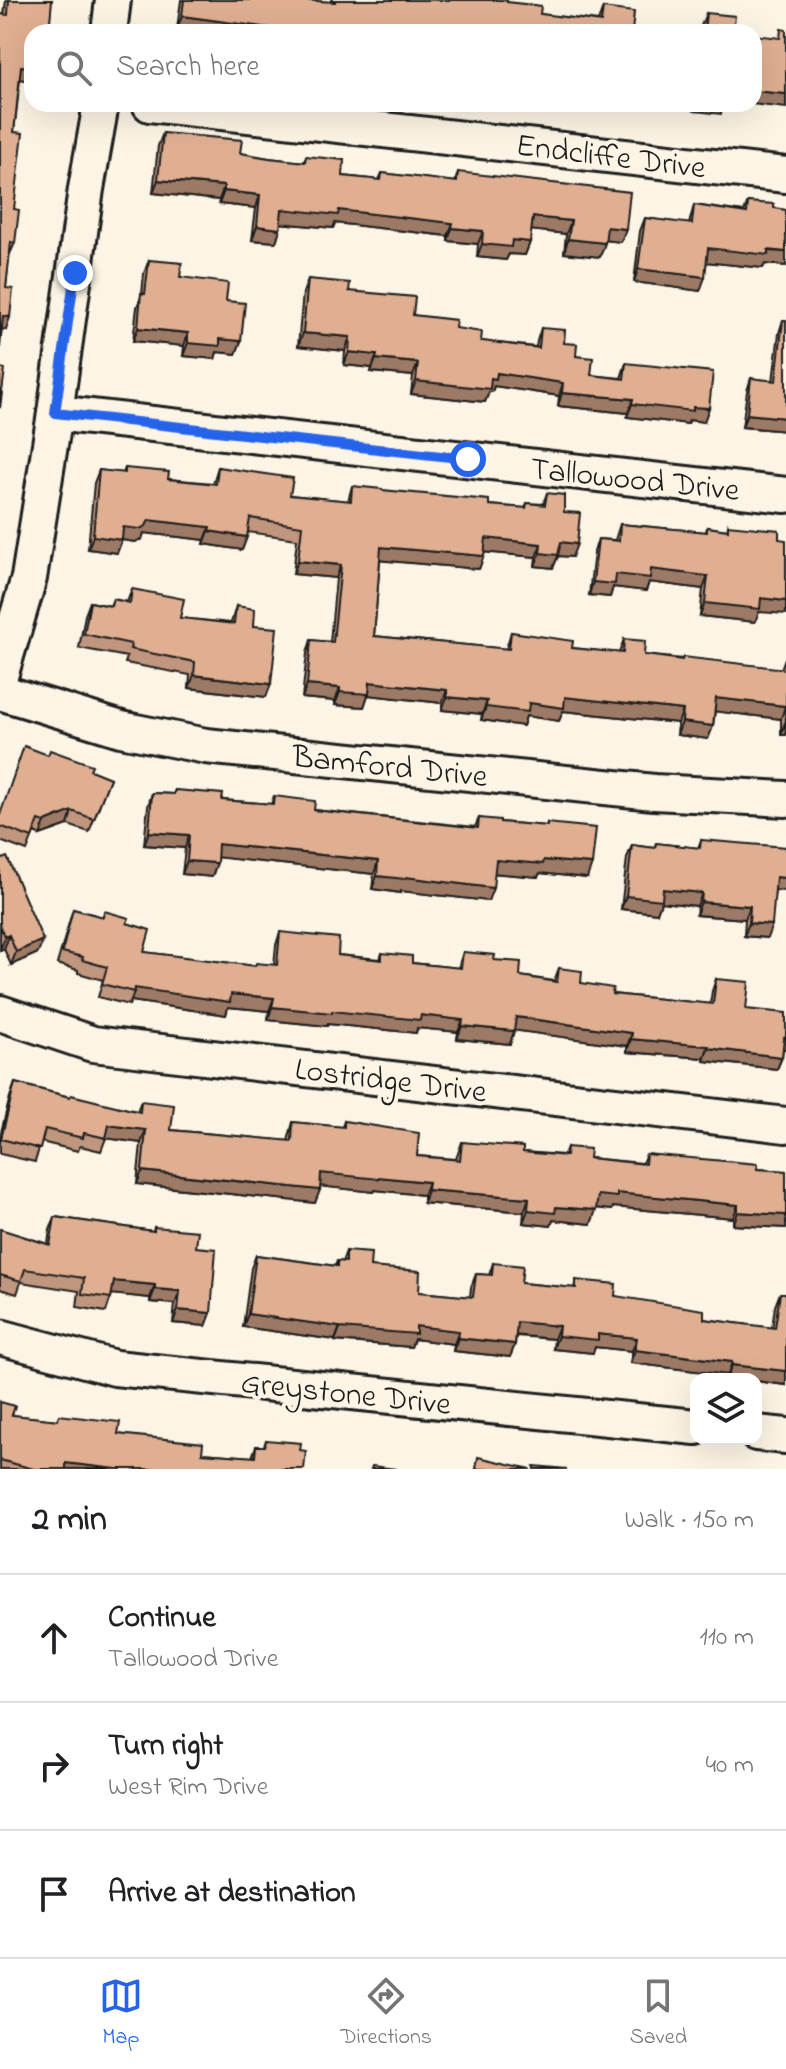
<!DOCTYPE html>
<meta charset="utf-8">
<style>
:root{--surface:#fff;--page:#f6f6f6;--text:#202124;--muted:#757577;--line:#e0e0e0;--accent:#2563eb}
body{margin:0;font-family:"Indie Flower",sans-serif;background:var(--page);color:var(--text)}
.controls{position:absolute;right:24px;bottom:24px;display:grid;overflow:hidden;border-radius:16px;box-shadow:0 8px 32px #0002}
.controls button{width:72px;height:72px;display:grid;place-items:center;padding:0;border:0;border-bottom:2px solid var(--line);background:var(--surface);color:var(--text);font:40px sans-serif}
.stop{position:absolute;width:24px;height:24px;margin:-18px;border:6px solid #2563eb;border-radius:50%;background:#fff}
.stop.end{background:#2563eb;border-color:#fff;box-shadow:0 2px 8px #0008}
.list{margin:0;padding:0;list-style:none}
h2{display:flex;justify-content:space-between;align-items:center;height:104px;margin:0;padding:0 32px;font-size:34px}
h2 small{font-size:26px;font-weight:400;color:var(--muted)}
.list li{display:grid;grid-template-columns:52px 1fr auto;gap:24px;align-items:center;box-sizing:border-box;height:128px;padding:0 32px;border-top:2px solid var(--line)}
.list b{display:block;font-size:30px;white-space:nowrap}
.list p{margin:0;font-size:26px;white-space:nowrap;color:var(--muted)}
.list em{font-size:26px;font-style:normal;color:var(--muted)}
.icon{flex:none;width:44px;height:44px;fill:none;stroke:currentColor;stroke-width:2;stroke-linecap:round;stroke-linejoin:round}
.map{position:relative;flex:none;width:786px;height:1469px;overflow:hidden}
.search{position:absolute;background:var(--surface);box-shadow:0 8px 32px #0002;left:24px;right:24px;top:24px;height:88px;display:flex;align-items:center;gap:20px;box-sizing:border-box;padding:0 28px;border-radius:24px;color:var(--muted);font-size:30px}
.sheet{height:488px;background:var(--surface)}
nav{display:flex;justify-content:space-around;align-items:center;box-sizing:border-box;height:112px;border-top:2px solid var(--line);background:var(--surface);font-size:22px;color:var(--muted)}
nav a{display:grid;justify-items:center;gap:4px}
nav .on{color:var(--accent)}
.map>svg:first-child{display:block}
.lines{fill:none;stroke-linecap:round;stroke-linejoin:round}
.minor-casing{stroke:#1c1c1c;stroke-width:40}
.minor{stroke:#fcf5e5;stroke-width:34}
.wall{fill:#c1967e;stroke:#1c1c1c;stroke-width:2}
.shaded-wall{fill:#9d7a66;stroke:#1c1c1c;stroke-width:2}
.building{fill:#e0af92;stroke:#1c1c1c;stroke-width:2}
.route{stroke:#2563eb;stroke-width:10}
.labels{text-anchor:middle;stroke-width:8;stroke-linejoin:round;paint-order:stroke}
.street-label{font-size:32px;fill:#1c1c1c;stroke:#fcf5e5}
</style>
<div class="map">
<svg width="786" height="1469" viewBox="0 0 786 1469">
<rect width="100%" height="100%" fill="#fcf5e5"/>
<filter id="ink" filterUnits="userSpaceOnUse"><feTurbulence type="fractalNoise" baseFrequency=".0125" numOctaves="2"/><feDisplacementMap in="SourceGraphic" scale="16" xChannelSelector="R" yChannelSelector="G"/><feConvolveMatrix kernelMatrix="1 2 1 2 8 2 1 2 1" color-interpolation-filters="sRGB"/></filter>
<g filter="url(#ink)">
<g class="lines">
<defs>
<g id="minor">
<polyline points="109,32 113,0"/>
<polyline points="150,104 786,175"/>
<polyline points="55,413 786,495"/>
<polyline points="0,676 29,578 55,413 86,189 101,104"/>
<polyline points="0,692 121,729 206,746 654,792 786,799"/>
<polyline points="0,1013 93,1044 786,1125"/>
<polyline points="0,1337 115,1368 696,1427"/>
<polyline points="756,1433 786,1436"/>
</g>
</defs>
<use href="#minor" class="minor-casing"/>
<use href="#minor" class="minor"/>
</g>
<g class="wall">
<polygon points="6,0 52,0 20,80 14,132 14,209 15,243 9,256 6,288 6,330 2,329 4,15"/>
<polygon points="181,0 298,0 331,2 331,0 507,0 507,2 540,14 598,21 603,8 632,32 200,32 177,29"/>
<polygon points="706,13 733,32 701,32 701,26"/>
<polygon points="163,133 240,153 269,158 304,162 306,156 343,176 379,180 382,173 455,182 458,172 626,229 621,242 605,240 600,257 564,253 566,234 531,230 530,242 525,255 509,254 506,260 477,257 478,244 448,241 448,236 335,223 333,228 281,223 276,242 252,240 256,208 219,204 219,200 153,193 158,146"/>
<polygon points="748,202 774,208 786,210 786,266 765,264 763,268 707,262 700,291 634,282 640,231 645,218 689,224 694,205 744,212"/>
<polygon points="149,260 226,301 241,341 236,354 217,352 215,359 183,356 184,346 133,341 137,307 142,294 144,273"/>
<polygon points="308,279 349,291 413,315 455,328 481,341 536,347 537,341 541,328 564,343 591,375 621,378 626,363 704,422 689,420 688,424 627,417 628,413 558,406 559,396 494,386 492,392 489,392 485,402 411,394 413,376 371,372 372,368 344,365 345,351 298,346 303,293"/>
<polygon points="783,320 786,320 786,431 742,427 747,391 751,378 773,381 779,333"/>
<polygon points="218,467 290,495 348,501 352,486 489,505 525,508 527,503 543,504 547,493 564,512 572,557 558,556 553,568 535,566 536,557 485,552 479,569 380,560 374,636 506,649 511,632 572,648 619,653 624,639 644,655 781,669 785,658 786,735 781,735 781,719 715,711 713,726 708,739 677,735 678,723 563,711 559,721 526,716 523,726 481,720 482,714 442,710 442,703 368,695 364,707 335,705 335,701 302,698 307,653 311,640 330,642 336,578 293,574 297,539 248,532 242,550 204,544 205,540 144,533 142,539 135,542 122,540 117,553 88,549 94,483 99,470 123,473 125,468 168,479 213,483"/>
<polygon points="620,524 706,532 707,527 727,530 728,525 759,612 755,622 700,616 703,589 649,582 646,591 613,587 610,597 589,595 594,552 598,539 615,540"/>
<polygon points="132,589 180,618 231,623 236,606 254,626 271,684 266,697 189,688 190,675 125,663 127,657 79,648 85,615 90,602 110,606 113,599 127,602"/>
<polygon points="90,770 110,778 89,832 68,825 40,835 34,833 27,851 0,841 0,815"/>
<polygon points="175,790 222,800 271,804 274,796 314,810 475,827 479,818 500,822 546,826 547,823 587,878 540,873 538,877 494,873 488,901 401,891 401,893 372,889 374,874 217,857 212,877 182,874 185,848 144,845 148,806 152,793 173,794"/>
<polygon points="701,840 775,891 767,938 744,936 745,919 696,915 697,906 661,902 657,913 621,909 627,858 632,845 654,848 656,843 698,848"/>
<polygon points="0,860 38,953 11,965 4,949 0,950"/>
<polygon points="73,909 127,923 144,952 255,966 274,965 276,945 280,932 338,955 380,959 382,953 412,963 458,968 463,952 494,960 520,976 554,981 559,968 581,983 612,994 710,1004 712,991 716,979 783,1049 782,1057 777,1069 704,1061 704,1058 627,1052 627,1046 514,1030 510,1044 457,1039 458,1032 417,1028 416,1033 328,1024 327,1026 268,1020 269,1011 228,1007 226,1015 131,1001 129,1005 98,997 103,980 78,973 78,970 57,964"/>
<polygon points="15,1083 70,1097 137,1111 141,1101 171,1130 288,1141 293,1122 342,1127 344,1121 417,1156 456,1159 462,1142 523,1152 564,1155 567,1147 589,1158 642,1163 646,1154 757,1169 786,1171 786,1228 733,1225 733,1218 613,1207 612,1210 596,1208 591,1224 553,1220 551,1226 523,1223 524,1212 423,1203 423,1195 375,1190 374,1192 320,1186 315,1203 137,1184 141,1143 106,1138 101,1151 80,1146 78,1151 41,1142 35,1162 0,1154 0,1136 10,1097"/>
<polygon points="55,1217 153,1231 154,1227 196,1247 211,1313 206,1326 173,1323 175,1304 150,1302 150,1298 112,1294 106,1312 77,1307 79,1291 21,1282 17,1294 0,1289 0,1229 48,1244 50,1230"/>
<polygon points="346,1251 370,1267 419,1292 470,1297 471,1287 476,1274 489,1275 493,1263 521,1283 574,1288 576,1280 615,1296 704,1319 772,1328 775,1306 780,1293 786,1385 756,1381 756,1379 727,1378 728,1375 630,1363 632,1351 595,1347 593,1353 553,1349 554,1339 516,1336 515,1344 510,1357 453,1351 454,1344 414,1339 411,1347 335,1341 335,1340 243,1327 251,1268 256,1255 335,1266 337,1261 342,1262"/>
<polygon points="0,1402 12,1415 57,1420 59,1415 118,1434 202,1453 252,1457 256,1446 264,1446 266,1440 300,1450 304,1469 0,1469"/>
</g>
<g class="shaded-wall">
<polygon points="182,16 292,31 291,32 200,32 177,29"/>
<polygon points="368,27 410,32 366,32"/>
<polygon points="21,66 32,67 32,81 17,79"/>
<polygon points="754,91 786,94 786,108 751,104 754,104"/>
<polygon points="696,104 724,104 721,114 694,111"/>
<polygon points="158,180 224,186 219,200 153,193"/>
<polygon points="224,191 260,195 256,208 219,204"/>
<polygon points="282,209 339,210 453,223 448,236 335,223 333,228 278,223"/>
<polygon points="533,217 571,221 566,234 528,230"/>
<polygon points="257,226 280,229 276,242 252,240"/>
<polygon points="607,227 626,229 621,242 602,240"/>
<polygon points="452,228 483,231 478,244 448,241"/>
<polygon points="568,239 605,243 600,257 564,253"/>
<polygon points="512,240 530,242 525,255 509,254 506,260 477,257 482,244"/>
<polygon points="708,248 786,252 786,266 765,264 763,268 704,262"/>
<polygon points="638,269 705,277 700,291 634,282"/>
<polygon points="3,316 10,317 6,330 0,329"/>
<polygon points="138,328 188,333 184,346 133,341"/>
<polygon points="303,333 350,337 345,351 298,346"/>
<polygon points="220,339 241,341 236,354 217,352 215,359 183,356 188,343"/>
<polygon points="349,352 377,355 372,368 344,365"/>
<polygon points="376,359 418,363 413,376 371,372"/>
<polygon points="497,373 563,383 559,396 494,386 492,392 489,392 485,402 411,394 416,381 491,378"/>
<polygon points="562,393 633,399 628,413 558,406"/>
<polygon points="632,404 693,407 709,408 704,422 689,420 688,424 627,417"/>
<polygon points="747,414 786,418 786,431 742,427"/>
<polygon points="149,520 210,527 205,540 144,533 142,539 135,542 122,540 117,553 88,549 93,536"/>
<polygon points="209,531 247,537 242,550 204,544"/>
<polygon points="486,538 541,544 536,557 481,552"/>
<polygon points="561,542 577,544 572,557 558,556 553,568 535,566 540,553"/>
<polygon points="381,547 484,556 479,569 376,560"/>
<polygon points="298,561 341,565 336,578 293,574"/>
<polygon points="651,569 708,576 703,589 649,582 646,591 613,587 610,597 589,595 593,582 616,574"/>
<polygon points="761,598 786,601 786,614 759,612 755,622 700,616 705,603"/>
<polygon points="194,675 271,684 266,697 189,688"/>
<polygon points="370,682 447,690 442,703 368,695 364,707 335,705 340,692"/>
<polygon points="307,685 340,688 335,701 302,698"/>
<polygon points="447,697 487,701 482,714 442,710"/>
<polygon points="565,697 683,710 678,723 563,711 559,721 526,716 523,726 481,720 486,707 529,703"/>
<polygon points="716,698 785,706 781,719 711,711"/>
<polygon points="682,722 713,726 708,739 677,735"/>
<polygon points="785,722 786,735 781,735"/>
<polygon points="72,811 68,825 40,835 45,822"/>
<polygon points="149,832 189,835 185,848 144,845"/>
<polygon points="218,844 378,861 374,874 214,857"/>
<polygon points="496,860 544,860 592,864 587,878 540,873 538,877 491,873"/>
<polygon points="187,861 217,863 212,877 182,874"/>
<polygon points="377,876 406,877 493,888 488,901 401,891 401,893 372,889"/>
<polygon points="776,877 786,878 786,891 771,890"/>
<polygon points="663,889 702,893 697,906 661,902 657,913 621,909 626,896"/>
<polygon points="701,902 750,906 745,919 696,915"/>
<polygon points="749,923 772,925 767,938 744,936"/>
<polygon points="9,935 4,949 0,950 5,937"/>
<polygon points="43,940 38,953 11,965 16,952"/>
<polygon points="135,988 231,994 274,998 269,1011 228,1007 226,1015 131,1001"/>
<polygon points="272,1007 421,1015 463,1020 458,1032 417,1028 416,1033 328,1024 327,1026 268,1020"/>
<polygon points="516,1017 632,1033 627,1046 511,1030"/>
<polygon points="462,1026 514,1031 510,1044 457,1039"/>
<polygon points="786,1036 786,1049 779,1049 784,1037"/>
<polygon points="631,1039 709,1046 704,1058 627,1052"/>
<polygon points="708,1048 782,1057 777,1069 704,1061"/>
<polygon points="109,1125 146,1130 141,1143 104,1138"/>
<polygon points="142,1171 320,1190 315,1203 137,1184"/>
<polygon points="321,1173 379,1177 428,1182 423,1195 375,1190 374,1192 317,1186"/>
<polygon points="427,1190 529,1198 524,1212 423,1203"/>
<polygon points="617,1193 738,1205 733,1218 613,1207 612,1210 593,1208 598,1195"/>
<polygon points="556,1207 596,1210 591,1224 553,1220 551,1226 523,1223 528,1210"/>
<polygon points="738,1212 786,1215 786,1228 733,1225"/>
<polygon points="114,1281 155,1285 150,1298 109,1294"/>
<polygon points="155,1289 180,1291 175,1304 150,1302"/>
<polygon points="178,1310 211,1313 206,1326 173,1323"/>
<polygon points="248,1314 340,1327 335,1340 243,1327"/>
<polygon points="517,1322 559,1326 554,1339 512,1335"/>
<polygon points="416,1326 459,1331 454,1344 414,1339 411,1347 335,1341 340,1328"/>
<polygon points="598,1334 637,1338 632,1351 595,1347 593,1353 553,1349 558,1336"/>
<polygon points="458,1338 515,1344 510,1357 453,1351"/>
<polygon points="635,1350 732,1362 728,1375 630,1363"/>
<polygon points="732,1365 786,1371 786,1385 756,1381 756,1379 727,1378"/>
<polygon points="66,1463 117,1469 64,1469"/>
</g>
<g class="building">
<polygon points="9,0 52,0 49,32 32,32 32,67 21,66 14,132 23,133 14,209 19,210 15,243 11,242 6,288 13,289 10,317 3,316 0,348 0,14 8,15"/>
<polygon points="184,0 297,0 335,2 335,0 507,0 507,2 541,6 540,14 601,22 603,8 634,12 632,32 410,32 368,27 367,32 292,32 292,31 182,16"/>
<polygon points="706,13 735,16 733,32 704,32"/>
<polygon points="781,29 786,30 786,94 754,91 754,35 780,38"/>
<polygon points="163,133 242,140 240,153 269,158 305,162 306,156 344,160 343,176 381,180 382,173 457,182 458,172 630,192 626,229 607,227 605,243 568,239 571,221 533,217 530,242 512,240 511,247 482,244 483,231 452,228 453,223 339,210 338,215 282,209 280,229 257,226 260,195 224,191 224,186 158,180"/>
<polygon points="748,202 774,204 774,208 786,210 786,252 768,250 768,255 708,248 705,277 638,269 645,218 692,224 694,205 747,213"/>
<polygon points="149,260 182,263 180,277 228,283 226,301 245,303 241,341 220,339 220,346 188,343 188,333 138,328 141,293 145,294"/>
<polygon points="308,279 350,283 349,291 415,297 413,315 456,320 455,328 482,332 481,341 539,348 541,328 565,330 564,343 577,344 576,356 593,358 591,375 624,379 626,363 713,372 709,408 693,407 693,411 632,404 633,399 562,393 563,383 497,373 496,379 491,378 490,389 416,381 418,363 376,359 377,355 349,352 350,337 303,333"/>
<polygon points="783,320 786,320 786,418 747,414 751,378 776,381"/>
<polygon points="0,368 5,369 0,408"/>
<polygon points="218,467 293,478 290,495 351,501 352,486 382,489 382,490 489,500 489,505 526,508 527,503 545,505 547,493 564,495 564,512 580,513 577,544 561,542 558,555 540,553 541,544 486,538 484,556 381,547 374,636 509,649 511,632 573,641 572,648 623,653 624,639 645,641 644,655 682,660 683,657 785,669 786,658 786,722 785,706 716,698 713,726 682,722 683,710 565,697 564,708 529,703 528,712 486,707 487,701 447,697 447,690 370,682 369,694 340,692 340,688 307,685 311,640 333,642 341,565 298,561 302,526 250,518 247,537 209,531 210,527 149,520 146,526 140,529 123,527 122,540 93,536 99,470 125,473 125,468 169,472 168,479 216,484"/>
<polygon points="620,524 707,532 707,527 728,530 728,525 779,530 779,539 786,540 786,601 761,598 760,609 705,603 708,576 651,569 650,578 616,574 615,584 593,582 598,539 619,541"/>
<polygon points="132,589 184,599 180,618 234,624 236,606 255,609 254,626 277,628 271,684 194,675 195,662 130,649 131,644 84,634 90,602 111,606 113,599 130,603"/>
<polygon points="24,746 48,755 50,750 92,765 90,770 110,778 94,819 72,811 45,822 39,820 32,838 0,826 0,815"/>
<polygon points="175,790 223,794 222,800 273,804 274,796 315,801 314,810 478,828 479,818 500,820 500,822 547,826 547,823 596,828 592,864 544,860 543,864 496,860 493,888 406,877 405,879 377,876 378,861 218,844 217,863 187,861 189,835 149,832 152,793 174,794"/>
<polygon points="701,840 786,847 786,878 776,877 772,925 749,923 750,906 701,902 702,893 663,889 662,900 626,896 632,845 655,848 656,843 700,848"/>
<polygon points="7,857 43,940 16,952 9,935 5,937 0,926 0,860"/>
<polygon points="73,909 103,917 104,911 129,918 127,923 150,930 144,952 255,966 256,963 277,965 280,932 339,938 338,955 382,960 382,953 412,956 412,963 461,968 463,952 495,955 494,960 521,962 520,976 557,982 559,968 582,971 581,983 613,988 612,994 713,1004 716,979 749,982 746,1009 786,1013 786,1036 784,1037 782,1057 708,1048 709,1046 631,1039 632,1033 516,1017 514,1031 462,1026 463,1020 421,1015 420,1020 332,1011 332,1013 272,1007 274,998 231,994 230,1002 135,988 134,992 102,984 107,967 82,960 83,957 62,952"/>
<polygon points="15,1083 70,1097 71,1095 140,1112 141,1101 174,1105 171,1130 292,1141 293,1122 344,1127 344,1121 419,1133 417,1156 460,1160 462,1142 523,1147 523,1152 566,1156 567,1147 590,1149 589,1158 645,1164 646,1154 758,1164 757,1169 786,1171 786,1215 738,1212 738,1205 617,1193 617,1197 598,1195 596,1210 556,1207 555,1213 528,1210 529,1198 427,1190 428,1182 379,1177 379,1179 321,1173 320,1190 142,1171 146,1130 109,1125 106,1138 84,1133 83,1138 45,1129 40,1149 1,1139"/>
<polygon points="55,1217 154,1231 154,1227 198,1231 196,1247 216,1249 211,1313 178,1310 180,1291 155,1289 155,1285 114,1281 111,1298 82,1294 84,1278 25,1269 21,1281 0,1275 0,1229 50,1245"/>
<polygon points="346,1251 371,1253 370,1267 420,1271 419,1292 473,1297 476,1274 492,1275 493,1263 523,1266 521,1283 576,1288 576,1280 616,1284 615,1296 704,1310 704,1319 775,1328 780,1293 786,1293 786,1371 732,1365 732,1362 635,1350 637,1338 598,1334 598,1340 558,1336 559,1326 517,1322 515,1344 458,1338 459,1331 416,1326 416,1334 340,1328 340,1327 248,1314 256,1255 337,1266 337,1261 346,1262"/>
<polygon points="0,1402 15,1406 12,1415 58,1420 59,1415 120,1422 118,1434 203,1443 202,1453 255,1457 256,1446 265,1446 266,1440 301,1443 300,1450 306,1451 304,1469 117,1469 66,1463 66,1469 34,1469 0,1460"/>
<polygon points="478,1457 531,1469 476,1469"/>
<polygon points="372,1466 396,1469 371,1469"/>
<polygon points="534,1466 567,1469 534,1469"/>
</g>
</g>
<g class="lines" filter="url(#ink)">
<polyline class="route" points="75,273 55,413 468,459"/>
</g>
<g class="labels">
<g class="street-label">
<text transform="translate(611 155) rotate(7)" y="11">Endcliffe Drive</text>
<text transform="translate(635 478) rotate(6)" y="11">Tallowood Drive</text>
<text transform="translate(390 765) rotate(6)" y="11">Bamford Drive</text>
<text transform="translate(391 1079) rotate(7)" y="11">Lostridge Drive</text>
<text transform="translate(346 1392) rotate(6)" y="11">Greystone Drive</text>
</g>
</g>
</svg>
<div class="controls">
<button><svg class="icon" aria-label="layers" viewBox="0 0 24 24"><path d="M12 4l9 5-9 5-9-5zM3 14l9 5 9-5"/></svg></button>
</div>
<div class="stop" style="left:468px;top:459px"></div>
<div class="stop end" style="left:75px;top:273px"></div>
<div class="search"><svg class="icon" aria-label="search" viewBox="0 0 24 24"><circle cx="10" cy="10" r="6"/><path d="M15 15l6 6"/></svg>Search here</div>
</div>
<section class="sheet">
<h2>2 min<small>Walk · 150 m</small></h2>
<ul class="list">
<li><svg class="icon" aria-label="ahead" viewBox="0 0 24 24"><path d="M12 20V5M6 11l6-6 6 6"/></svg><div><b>Continue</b><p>Tallowood Drive</p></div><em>110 m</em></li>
<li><svg class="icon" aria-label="right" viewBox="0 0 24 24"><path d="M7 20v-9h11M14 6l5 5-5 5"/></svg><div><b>Turn right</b><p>West Rim Drive</p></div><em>40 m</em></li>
<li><svg class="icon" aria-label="arrive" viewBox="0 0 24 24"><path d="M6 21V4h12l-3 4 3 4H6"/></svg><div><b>Arrive at destination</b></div></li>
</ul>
</section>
<nav>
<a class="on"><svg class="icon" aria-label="map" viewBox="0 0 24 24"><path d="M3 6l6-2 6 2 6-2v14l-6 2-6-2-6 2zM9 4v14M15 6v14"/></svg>Map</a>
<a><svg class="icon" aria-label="directions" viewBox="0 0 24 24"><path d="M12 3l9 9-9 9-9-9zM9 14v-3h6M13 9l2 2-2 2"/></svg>Directions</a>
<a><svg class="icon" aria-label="saved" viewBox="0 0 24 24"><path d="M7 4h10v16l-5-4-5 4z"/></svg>Saved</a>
</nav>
